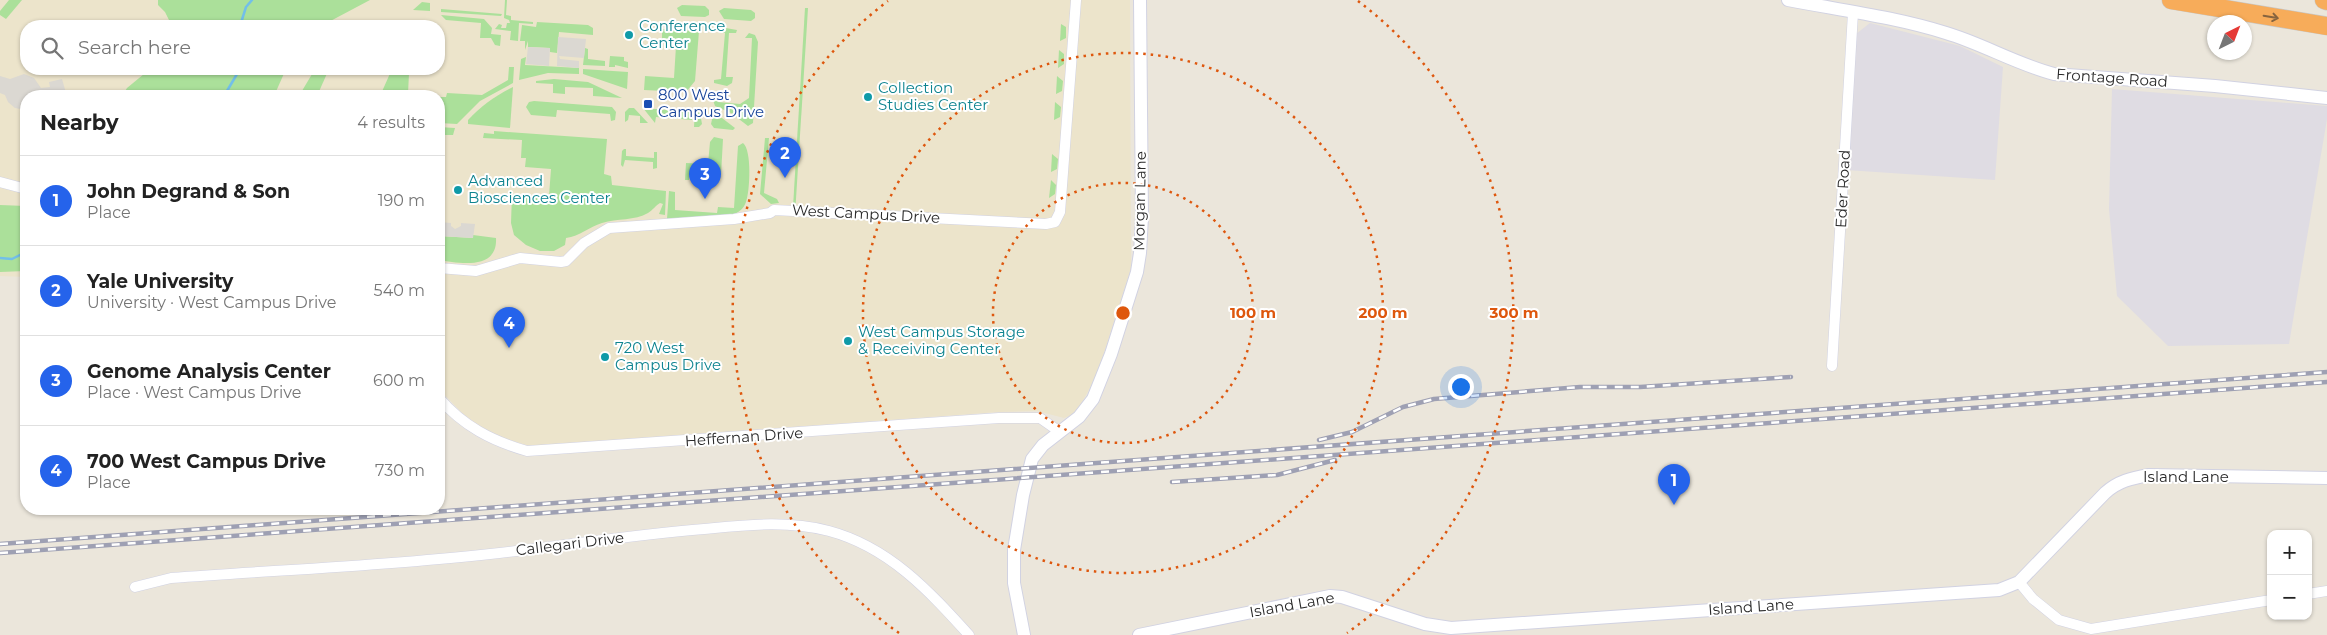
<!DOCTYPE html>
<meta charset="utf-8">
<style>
:root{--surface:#fff;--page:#f2f2f2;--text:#222;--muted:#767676;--line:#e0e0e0;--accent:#2563eb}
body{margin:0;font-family:Montserrat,sans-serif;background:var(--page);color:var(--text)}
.controls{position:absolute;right:15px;bottom:15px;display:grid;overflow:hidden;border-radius:10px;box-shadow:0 1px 4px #0004}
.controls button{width:45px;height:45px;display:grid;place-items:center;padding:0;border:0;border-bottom:1px solid var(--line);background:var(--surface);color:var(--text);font:25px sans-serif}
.compass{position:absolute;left:2207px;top:15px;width:45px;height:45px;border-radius:50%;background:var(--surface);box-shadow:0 1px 4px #0004;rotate:42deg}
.you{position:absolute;left:1460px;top:386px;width:18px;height:18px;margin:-12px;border:4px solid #fff;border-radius:50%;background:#1a73e8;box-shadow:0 0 0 8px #1a73e833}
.badge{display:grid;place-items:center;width:32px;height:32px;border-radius:50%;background:var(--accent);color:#fff;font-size:16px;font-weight:700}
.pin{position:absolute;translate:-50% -41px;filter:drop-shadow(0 1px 2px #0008)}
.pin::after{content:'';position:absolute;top:26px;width:18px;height:15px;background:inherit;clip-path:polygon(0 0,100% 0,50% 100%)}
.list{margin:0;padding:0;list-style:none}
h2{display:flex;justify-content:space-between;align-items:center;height:65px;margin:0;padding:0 20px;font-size:21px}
h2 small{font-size:16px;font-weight:400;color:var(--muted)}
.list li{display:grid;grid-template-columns:32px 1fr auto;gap:15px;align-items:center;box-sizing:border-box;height:90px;padding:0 20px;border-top:1px solid var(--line)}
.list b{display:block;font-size:19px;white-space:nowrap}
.list p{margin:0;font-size:16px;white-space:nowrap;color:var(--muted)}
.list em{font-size:16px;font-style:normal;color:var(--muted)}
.icon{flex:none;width:28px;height:28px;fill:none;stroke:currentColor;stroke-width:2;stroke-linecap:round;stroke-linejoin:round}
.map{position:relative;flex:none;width:2327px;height:635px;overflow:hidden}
.search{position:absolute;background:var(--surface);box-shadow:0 1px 4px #0004;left:20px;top:20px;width:425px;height:55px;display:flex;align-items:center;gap:12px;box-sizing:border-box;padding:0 18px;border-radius:20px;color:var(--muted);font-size:19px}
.panel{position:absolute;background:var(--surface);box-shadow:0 1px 4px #0004;left:20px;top:90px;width:425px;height:425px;border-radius:20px}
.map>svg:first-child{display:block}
.industrial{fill:#dfdce3}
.education{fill:#ece4cb;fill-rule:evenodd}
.green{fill:#abe09a}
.plaza{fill:#dbd8d2}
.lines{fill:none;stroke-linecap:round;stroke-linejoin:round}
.stream{stroke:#72bfe9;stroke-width:2.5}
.minor-casing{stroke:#d1d2e2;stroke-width:11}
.tertiary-casing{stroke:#d1d2e2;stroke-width:14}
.motorway-casing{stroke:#c7c7c7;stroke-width:19}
.minor{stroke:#fff;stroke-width:10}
.tertiary{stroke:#fff;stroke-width:12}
.motorway{stroke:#f7ac5a;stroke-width:18}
.rail-casing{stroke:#9ea0b3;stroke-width:4.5}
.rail{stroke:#fff;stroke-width:2.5;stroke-dasharray:8;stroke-linecap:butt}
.oneway{stroke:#86643f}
.ring{fill:none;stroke:#de570d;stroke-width:2.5;stroke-dasharray:2.5 5}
.culture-dot{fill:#0f9aa8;stroke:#fff;stroke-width:2}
.transit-dot{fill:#1a4fb4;stroke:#fff;stroke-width:2}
.labels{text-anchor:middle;stroke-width:4;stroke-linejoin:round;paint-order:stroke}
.culture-label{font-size:15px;fill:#0d838f;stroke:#fff;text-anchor:start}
.street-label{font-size:15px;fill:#292929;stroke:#fff}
.transit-label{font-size:15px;fill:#164399;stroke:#fff;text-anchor:start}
.centre{fill:#de570d;stroke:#fff;stroke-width:2.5}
.ring-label{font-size:15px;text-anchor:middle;font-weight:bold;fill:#de570d;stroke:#fff;stroke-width:4;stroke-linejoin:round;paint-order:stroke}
</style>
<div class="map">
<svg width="2327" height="635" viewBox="0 0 2327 635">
<rect width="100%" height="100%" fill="#ebe6db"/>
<g class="industrial">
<polygon points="1870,23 1960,46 2003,67 1995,180 1846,170 1856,34"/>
<polygon points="2112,89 2327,106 2327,119 2289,344 2168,346 2117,296 2109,209"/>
</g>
<path class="education" d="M0 0H1130L1131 268 1097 375 1080 406 1072 415 1064 418 1037 411 998 412 530 446 505 439 483 429 464 415 439 389V96H26V277L0 276ZM26 26H439V69H26Z"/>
<g class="green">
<polygon points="9,0 22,0 6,19 0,15 0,11"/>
<polygon points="158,0 370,0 321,26 172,26 165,12 158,5"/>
<polygon points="505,0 507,0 506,15 511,16 511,20 533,22 533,24 519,23 518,41 510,40 511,31 495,29 499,24 502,25 501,28 506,28 507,23 510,23 509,20 504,18"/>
<polygon points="422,2 430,3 430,11 413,10"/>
<polygon points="682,5 705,6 709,10 709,15 705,17 681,16 677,8"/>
<polygon points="724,8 751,10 755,13 755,18 751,21 724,19 719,11"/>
<polygon points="805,8 808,8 795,215 793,207"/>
<polygon points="441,9 502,14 501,16 441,12"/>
<polygon points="441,15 484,19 492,28 491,34 501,35 500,46 495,45 491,38 480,38 481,23 446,20"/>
<polygon points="537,22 588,25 593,28 593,35 559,32 557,53 550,52 550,48 528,47 528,41 525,50 525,41 520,41 522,25 536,27"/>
<polygon points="1061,24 1066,27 1066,38 1060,41"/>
<polygon points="720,27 737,30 736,33 729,33 726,77 733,77 732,83 727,86 714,83 714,80 721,79 725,33 718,32 718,28"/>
<polygon points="662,29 699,31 695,81 686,92 644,90 645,76 674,78 676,46 664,45 664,40 662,39"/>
<polygon points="749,33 755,35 758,42 753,123 748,126 731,113 715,106 713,100 717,96 718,102 740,104 749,98 752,38 745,38"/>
<polygon points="585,48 588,49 588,59 605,61 605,66 583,65"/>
<polygon points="1059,50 1064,54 1064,64 1058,68"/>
<polygon points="610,56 624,57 624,61 628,62 628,68 615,65 615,67 609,67"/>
<polygon points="526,57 525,65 579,68 579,74 548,73 519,80 521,59"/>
<polygon points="509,67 514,67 513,83 480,101 457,124 439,123 439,97 446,97 447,93 482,95 508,80"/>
<polygon points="150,69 286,69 274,96 122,96 127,88"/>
<polygon points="315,69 329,69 317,96 299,96"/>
<polygon points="392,69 409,73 408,94 433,96 380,96"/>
<polygon points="583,69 628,72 627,89 583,74"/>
<polygon points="1057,76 1063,81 1062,91 1056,94"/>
<polygon points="554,79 588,82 622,98 593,96 593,88 565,87 565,94 553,93 553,84 536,83 536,81"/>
<path d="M513 87 510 128 468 124V120C481 106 495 96 513 87Z"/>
<polygon points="534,101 612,107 616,112 615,120 611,121 610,114 557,110 556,117 531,115 526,107 529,102"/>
<polygon points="1055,102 1061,107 1060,117 1054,120"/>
<polygon points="629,108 634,108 648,123 640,123 640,116 629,115 628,120 625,122 625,112"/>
<polygon points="643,108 693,112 692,120 656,117 655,123"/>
<polygon points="695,112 700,113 702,124 699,127 694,127"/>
<polygon points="713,115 722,118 735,128 733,130 714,128 711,124"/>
<polygon points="439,127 455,128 453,135 439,135"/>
<path d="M494 131 607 139 604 174 611 176 612 185 666 191 665 215 659 214 663 204 660 203C656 205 653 210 648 213 635 221 617 218 602 223 589 227 580 236 566 238L565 245 554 251H540L526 245 514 235 511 223 512 194 549 196 551 169 525 167 526 158H521L522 140 483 138 484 133 494 134Z"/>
<polygon points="714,137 723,139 721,175 689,173 689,180 685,180 686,163 708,164 710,142"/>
<polygon points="765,138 769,138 764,193 777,199 779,203 771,204 760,194"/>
<path d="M743 143C752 150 750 191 746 202 744 208 740 211 735 214L667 219 669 191 675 192V210L717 213 718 207 734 208 738 146Z"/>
<polygon points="624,149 626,149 626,156 654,158 654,152 657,152 657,168 653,169 653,162 625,160 623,167 621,165 622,151"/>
<polygon points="1052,154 1058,159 1057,169 1051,172"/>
<polygon points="1051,180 1056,185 1055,194 1049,198"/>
<polygon points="0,205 26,206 26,271 0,272"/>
<path d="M473 235 496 238C498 271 458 263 439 260V236L473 238Z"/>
</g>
<g class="plaza">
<polygon points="558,37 586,39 584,58 559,56 560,59 579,61 579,68 557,66"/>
<polygon points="528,47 550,48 549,66 526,64"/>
<polygon points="24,74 34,78 41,88 50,87 49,82 62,79 66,93 52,96 26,96 26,110 15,108 8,102 5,95 0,93 0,76 10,79"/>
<polygon points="439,222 451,223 451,226 455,229 461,226 461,223 475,224 473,238 439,236"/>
</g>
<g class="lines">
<g class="stream">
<polyline points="240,26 246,7 252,0"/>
<polyline points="224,96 240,69"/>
<polyline points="0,258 12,259 26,252"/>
</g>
<defs>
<g id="minor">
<polyline points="0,182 26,189"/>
<polyline points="439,268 476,271 520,258 561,262 566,261 584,243 609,228 734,219 770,213 774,210 1046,224 1055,222 1060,212 1076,0"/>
<polyline points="1832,366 1853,13"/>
<path d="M439 398C463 426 492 441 527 451L999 418H1040L1060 432"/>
<polyline points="2019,582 2033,599 2059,620 2091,629 2271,600"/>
<path d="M135 587 171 578C277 570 384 566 490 554 562 546 632 535 704 529 746 525 787 520 829 531 889 547 929 591 969 635"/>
<polyline points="2308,594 2327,591"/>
</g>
<g id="tertiary">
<path d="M1788 0C1840 10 1895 17 1946 33 1983 44 2016 64 2054 74L2215 86 2327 98"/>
<polyline points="1024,635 1014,583 1014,550 1023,495 1032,459 1043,445 1079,417 1093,399 1111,354 1137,272 1140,253 1142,217 1140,0"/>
<path d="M1139 635 1330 596 1342 597 1425 624 1451 628 1999 590 2019 582 2105 493C2118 481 2132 478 2149 475L2327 478"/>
</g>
<g id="motorway">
<polyline points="2171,0 2327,26"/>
<polyline points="2324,0 2327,1"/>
</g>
</defs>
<use href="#minor" class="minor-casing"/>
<use href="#tertiary" class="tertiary-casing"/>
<use href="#motorway" class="motorway-casing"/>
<use href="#minor" class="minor"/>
<use href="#tertiary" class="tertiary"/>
<use href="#motorway" class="motorway"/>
<defs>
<g id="rail">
<polyline points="1319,440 1352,432 1403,407 1434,399 1580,387 1640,387 1791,377"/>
<polyline points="1172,482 1277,475 1335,460"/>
<polyline points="0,544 2327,372"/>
<polyline points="0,553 2327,382"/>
</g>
</defs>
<use href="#rail" class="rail-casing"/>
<use href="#rail" class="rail"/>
</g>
<defs><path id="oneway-shaft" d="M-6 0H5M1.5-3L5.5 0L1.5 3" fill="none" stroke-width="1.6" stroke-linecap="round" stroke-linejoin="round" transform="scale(1.25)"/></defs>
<use class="oneway" href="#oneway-shaft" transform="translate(2271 17) rotate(10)"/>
<g class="ring">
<circle cx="1123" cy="313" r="130"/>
<circle cx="1123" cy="313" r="260"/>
<path d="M899 633A391 391 0 0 1 888 1M1358 1A391 391 0 0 1 1347 633"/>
</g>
<g class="culture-dot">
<circle cx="629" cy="35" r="5"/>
<circle cx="868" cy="97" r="5"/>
<circle cx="458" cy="190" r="5"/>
<circle cx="848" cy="341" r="5"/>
<circle cx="605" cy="357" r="5"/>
</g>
<rect class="transit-dot" x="643" y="99" width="10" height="10" rx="2.5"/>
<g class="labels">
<g class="culture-label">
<text x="639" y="31">Conference<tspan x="639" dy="17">Center</tspan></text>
<text x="878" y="93">Collection<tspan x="878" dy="17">Studies Center</tspan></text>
<text x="468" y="186">Advanced<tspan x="468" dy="17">Biosciences Center</tspan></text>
<text x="858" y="337">West Campus Storage<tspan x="858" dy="17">&amp; Receiving Center</tspan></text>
<text x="615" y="353">720 West<tspan x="615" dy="17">Campus Drive</tspan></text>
</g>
<g class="street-label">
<text transform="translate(2112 78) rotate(4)" y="5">Frontage Road</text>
<text transform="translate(1843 189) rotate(-87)" y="5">Eder Road</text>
<text transform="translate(1140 201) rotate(-89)" y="5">Morgan Lane</text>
<text transform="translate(866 214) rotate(3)" y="5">West Campus Drive</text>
<text transform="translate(744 437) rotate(-4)" y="5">Heffernan Drive</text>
<text x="2186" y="482">Island Lane</text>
<text transform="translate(570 544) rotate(-7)" y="5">Callegari Drive</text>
<text transform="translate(1292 605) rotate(-10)" y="5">Island Lane</text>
<text transform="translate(1751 607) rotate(-4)" y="5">Island Lane</text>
</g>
<g class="transit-label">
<text x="658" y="100">800 West<tspan x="658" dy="17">Campus Drive</tspan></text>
</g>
</g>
<circle cx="1123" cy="313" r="8" class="centre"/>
<g class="ring-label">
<text x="1253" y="318">100 m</text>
<text x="1383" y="318">200 m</text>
<text x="1514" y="318">300 m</text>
</g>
</svg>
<div class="controls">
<button>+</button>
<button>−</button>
</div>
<svg class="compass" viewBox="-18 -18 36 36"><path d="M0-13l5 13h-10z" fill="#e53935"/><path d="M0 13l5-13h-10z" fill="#767676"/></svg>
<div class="you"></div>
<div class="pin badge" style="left:1674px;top:505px">1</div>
<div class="pin badge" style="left:785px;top:178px">2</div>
<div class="pin badge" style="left:705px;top:199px">3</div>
<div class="pin badge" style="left:509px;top:348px">4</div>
<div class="search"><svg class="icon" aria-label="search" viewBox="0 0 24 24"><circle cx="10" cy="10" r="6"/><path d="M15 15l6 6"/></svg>Search here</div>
<section class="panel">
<h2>Nearby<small>4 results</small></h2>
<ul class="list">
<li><span class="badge">1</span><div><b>John Degrand &amp; Son</b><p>Place</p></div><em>190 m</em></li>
<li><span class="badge">2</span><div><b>Yale University</b><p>University · West Campus Drive</p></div><em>540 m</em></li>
<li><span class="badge">3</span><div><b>Genome Analysis Center</b><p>Place · West Campus Drive</p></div><em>600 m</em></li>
<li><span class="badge">4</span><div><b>700 West Campus Drive</b><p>Place</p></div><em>730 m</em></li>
</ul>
</section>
</div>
